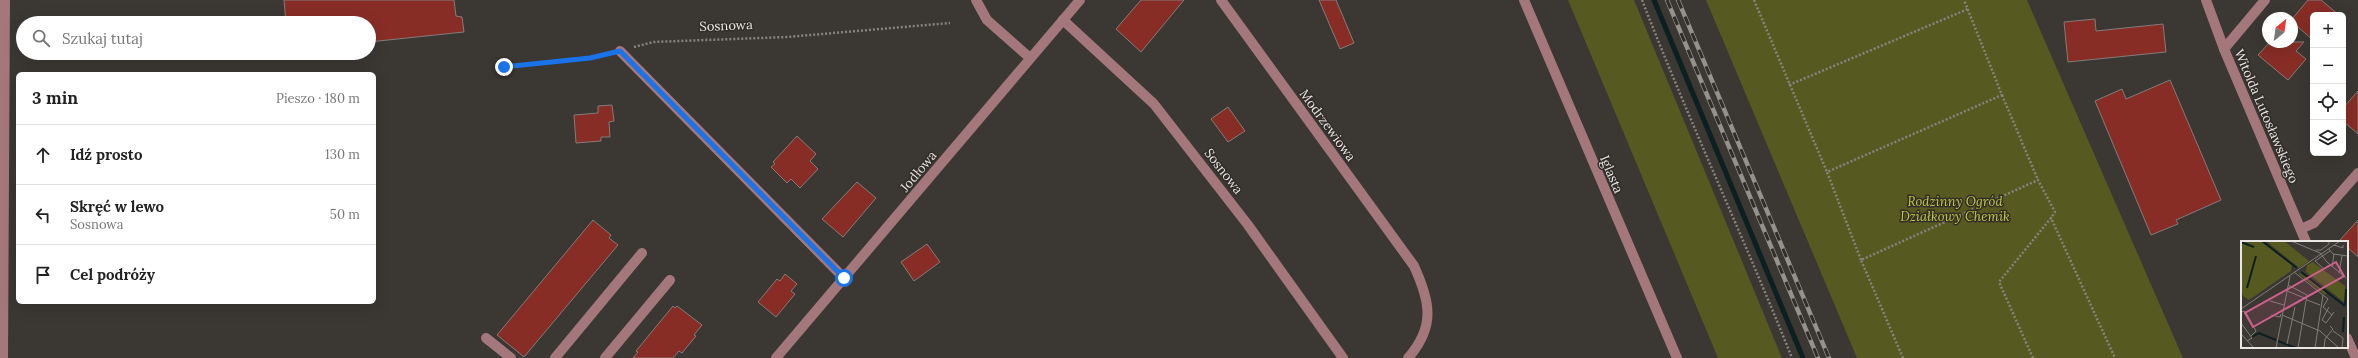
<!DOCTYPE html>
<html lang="pl">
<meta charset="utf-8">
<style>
:root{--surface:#fff;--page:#f2f2f2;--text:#222;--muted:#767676;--line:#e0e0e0}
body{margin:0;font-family:Lora,serif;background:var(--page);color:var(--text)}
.controls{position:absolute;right:12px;top:12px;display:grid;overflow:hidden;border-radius:6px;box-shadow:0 4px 16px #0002}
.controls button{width:36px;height:36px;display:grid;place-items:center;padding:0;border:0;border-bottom:1px solid var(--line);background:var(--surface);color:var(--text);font:20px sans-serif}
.compass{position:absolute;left:2262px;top:12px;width:36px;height:36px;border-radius:50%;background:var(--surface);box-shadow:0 4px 16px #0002;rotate:29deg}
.stop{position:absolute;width:12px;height:12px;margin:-9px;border:3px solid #1a73e8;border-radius:50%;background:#fff}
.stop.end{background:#1a73e8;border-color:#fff;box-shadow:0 1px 4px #0008}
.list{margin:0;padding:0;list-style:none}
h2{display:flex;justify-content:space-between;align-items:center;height:52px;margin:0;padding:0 16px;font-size:17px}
h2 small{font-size:13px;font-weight:400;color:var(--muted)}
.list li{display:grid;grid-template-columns:26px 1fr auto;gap:12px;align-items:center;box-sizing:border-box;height:60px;padding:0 16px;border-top:1px solid var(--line)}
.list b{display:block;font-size:15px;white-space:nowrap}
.list p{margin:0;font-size:13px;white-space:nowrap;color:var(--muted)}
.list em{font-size:13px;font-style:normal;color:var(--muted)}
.icon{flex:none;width:22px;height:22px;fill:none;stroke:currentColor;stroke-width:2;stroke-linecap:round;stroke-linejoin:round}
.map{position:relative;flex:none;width:2358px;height:358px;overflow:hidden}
.search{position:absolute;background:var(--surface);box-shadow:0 4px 16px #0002;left:16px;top:16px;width:360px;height:44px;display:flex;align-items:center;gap:10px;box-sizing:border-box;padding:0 14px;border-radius:22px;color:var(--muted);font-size:15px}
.panel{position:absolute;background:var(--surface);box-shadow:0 4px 16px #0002;left:16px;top:72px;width:360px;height:232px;border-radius:6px}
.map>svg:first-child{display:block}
.green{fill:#565a21}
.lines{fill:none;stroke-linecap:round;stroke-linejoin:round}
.stream{stroke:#0c1f21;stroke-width:5}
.building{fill:#872d26;stroke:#847c7b}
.path{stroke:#87837f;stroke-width:2.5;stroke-dasharray:2 2;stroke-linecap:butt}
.minor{stroke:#a4777c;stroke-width:10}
.rail-casing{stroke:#95918d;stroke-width:4.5}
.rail{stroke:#312d28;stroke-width:3;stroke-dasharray:9;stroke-linecap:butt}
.route{stroke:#1a73e8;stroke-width:5}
.labels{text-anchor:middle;stroke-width:3;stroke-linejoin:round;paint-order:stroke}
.street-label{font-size:13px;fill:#e9e6e3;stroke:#312d28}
.park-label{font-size:13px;font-style:italic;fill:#c2ca42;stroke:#312d28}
.inset-river{fill:none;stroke:#0c1f21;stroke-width:2}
.inset-road{fill:none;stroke:#817d79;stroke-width:1}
.view{fill:#d0608b;fill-opacity:0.15;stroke:#d0608b;stroke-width:2}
.inset-edge{fill:none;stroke:#e9e6e3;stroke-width:2}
</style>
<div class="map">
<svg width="2358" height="358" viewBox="0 0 2358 358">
<rect width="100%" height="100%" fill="#3b3732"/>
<g class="green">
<polygon points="1568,0 1634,0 1782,358 1718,358"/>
<polygon points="1706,0 2027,0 2183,358 1857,358"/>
</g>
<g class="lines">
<polyline class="stream" points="1654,0 1803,358"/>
</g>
<g class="building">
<polygon points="284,0 454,0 456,16 462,17 464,32 369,42 369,23 286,23"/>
<polygon points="1141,0 1184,0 1141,52 1116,29"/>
<polygon points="1319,0 1336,0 1354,43 1340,49"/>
<polygon points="2308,0 2321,0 2339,15 2313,15 2313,40 2292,22 2292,19"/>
<polygon points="2095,19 2096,31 2163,24 2166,52 2068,62 2064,22"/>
<polygon points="2270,42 2304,42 2296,51 2306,59 2288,80 2258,55"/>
<polygon points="2170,80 2221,200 2176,220 2178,224 2151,235 2095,101 2122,89 2126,99"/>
<polygon points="2358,91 2358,134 2343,121 2343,108"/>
<polygon points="612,105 614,121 609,122 610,137 601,137 601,141 576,143 574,115 598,113 598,106"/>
<polygon points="1228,107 1245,131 1228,142 1211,119"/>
<polygon points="797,136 816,154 810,161 818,169 800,188 791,179 787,183 771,167 775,164 773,162"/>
<polygon points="857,182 876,198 843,237 822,219"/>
<polygon points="593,220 611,235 609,238 618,245 524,357 497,335"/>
<polygon points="2358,220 2358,257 2347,247 2347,242 2340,240"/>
<polygon points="927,244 940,262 914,281 901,262"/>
<polygon points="785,274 797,284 791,291 795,294 776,317 758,302 777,279 780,281"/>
<polygon points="673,306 675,308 677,306 702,325 694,335 696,336 682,353 679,351 673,358 633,358 638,352 636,351"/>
</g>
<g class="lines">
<g class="path">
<path d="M1642 0C1689 121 1744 238 1792 358"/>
<polyline points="1754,0 1827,172"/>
<polyline points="634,47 653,42 787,37 950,23"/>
<polyline points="504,67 590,58 608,54"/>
<polyline points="1789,85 1968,9"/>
<polyline points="2002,95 2038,180"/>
<polyline points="1861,260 1827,172 2002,95 1964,0"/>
<polyline points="1903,358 1861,260 2038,180 2055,212 2051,218"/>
<polyline points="2033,358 1999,282 2051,218 2115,358"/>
</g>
<g class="minor">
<polyline points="976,0 987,20 1030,58"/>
<path d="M1221 0 1414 266C1430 301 1436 326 1408 358"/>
<polyline points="1524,0 1677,358"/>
<polyline points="2206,0 2224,49 2306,242"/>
<polyline points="1063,20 1154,104 1248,225 1343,358"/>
<polyline points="2224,49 2265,0"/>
<polyline points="620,51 844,278"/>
<polyline points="2301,229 2314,223 2358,173"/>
<polyline points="486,338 511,358"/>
<polyline points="2347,338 2356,358"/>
<polyline points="3,358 5,0"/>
<polyline points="555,358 642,253"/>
<polyline points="605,358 670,280"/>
<polyline points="776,358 1080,0"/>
</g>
<defs>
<g id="rail">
<polyline points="1667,0 1818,358"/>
<polyline points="1678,0 1829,358"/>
</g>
</defs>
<use href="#rail" class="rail-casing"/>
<use href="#rail" class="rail"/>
</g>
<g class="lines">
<polyline class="route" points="504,67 590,58 620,51 844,278"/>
</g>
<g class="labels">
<g class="street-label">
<text transform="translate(726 25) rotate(-2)" y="5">Sosnowa</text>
<text transform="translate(2267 116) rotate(67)" y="5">Witolda Lutosławskiego</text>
<text transform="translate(1328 125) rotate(54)" y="5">Modrzewiowa</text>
<text transform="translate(918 171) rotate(-50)" y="5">Jodłowa</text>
<text transform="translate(1224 171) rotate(52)" y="5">Sosnowa</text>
<text transform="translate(1612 174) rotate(67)" y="5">Iglasta</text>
</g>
<g class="park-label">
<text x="1955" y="206">Rodzinny Ogród<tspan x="1955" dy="15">Działkowy Chemik</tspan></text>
</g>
</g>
<g transform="translate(2241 241)">
<rect width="107" height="107" fill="#3b3732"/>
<path d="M0 0H20L51 24 50 30 8 59 2 55 0 47ZM25 0H43L68 20 58 27ZM72 21 104 45V62L65 31 66 24ZM59 31 86 52 84 54 58 33Z" fill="#565a21"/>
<path class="inset-river" d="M21 0 56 27M0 1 13 6M60 31 104 65M6 47 15 15M104 64 105 48M102 91 103 76M11 96 18 92 35 99M37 100 55 107"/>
<path class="inset-road" d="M50 0 79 12 86 21 105 37M93 4 102 7V4M88 8 92 13 107 15M75 9H80L88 3V0M88 24 83 28 74 20 89 10M91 26 93 13M53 31 87 58 82 66 91 74M98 32 101 15M47 44 66 54 57 107M46 50 66 58M66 59 79 64M29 60 43 64M88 66 81 79 85 82 93 71M0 68 99 0M0 71 4 70 15 90 10 95M30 74 39 76 40 73M41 74 79 90 98 107M0 82 11 97 6 100M92 90 102 97 101 107M0 93 13 107M46 103 54 66M35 107 49 35M74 107 82 54M83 107 84 98 92 88 89 85"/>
<path class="view" d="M95 21 103 35 12 86 4 72Z"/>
<rect width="107" height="107" class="inset-edge"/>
</g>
</svg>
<div class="controls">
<button>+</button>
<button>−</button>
<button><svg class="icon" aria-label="locate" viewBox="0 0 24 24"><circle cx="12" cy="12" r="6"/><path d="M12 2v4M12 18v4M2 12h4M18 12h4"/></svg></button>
<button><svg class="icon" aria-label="layers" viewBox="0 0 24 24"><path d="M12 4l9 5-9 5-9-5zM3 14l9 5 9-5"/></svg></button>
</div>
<svg class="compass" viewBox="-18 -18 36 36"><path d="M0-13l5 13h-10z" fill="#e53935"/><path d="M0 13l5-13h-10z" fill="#767676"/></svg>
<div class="stop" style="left:844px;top:278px"></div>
<div class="stop end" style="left:504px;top:67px"></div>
<div class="search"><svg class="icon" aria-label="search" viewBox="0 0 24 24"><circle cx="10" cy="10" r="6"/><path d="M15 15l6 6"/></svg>Szukaj tutaj</div>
<section class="panel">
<h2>3 min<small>Pieszo · 180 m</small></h2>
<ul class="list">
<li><svg class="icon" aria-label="ahead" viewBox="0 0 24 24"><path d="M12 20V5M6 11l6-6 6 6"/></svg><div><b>Idź prosto</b></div><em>130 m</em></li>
<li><svg class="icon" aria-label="left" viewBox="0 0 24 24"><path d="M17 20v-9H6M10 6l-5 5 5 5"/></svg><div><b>Skręć w lewo</b><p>Sosnowa</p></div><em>50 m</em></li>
<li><svg class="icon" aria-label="arrive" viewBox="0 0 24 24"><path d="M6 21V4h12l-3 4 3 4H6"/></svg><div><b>Cel podróży</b></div></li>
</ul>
</section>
</div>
